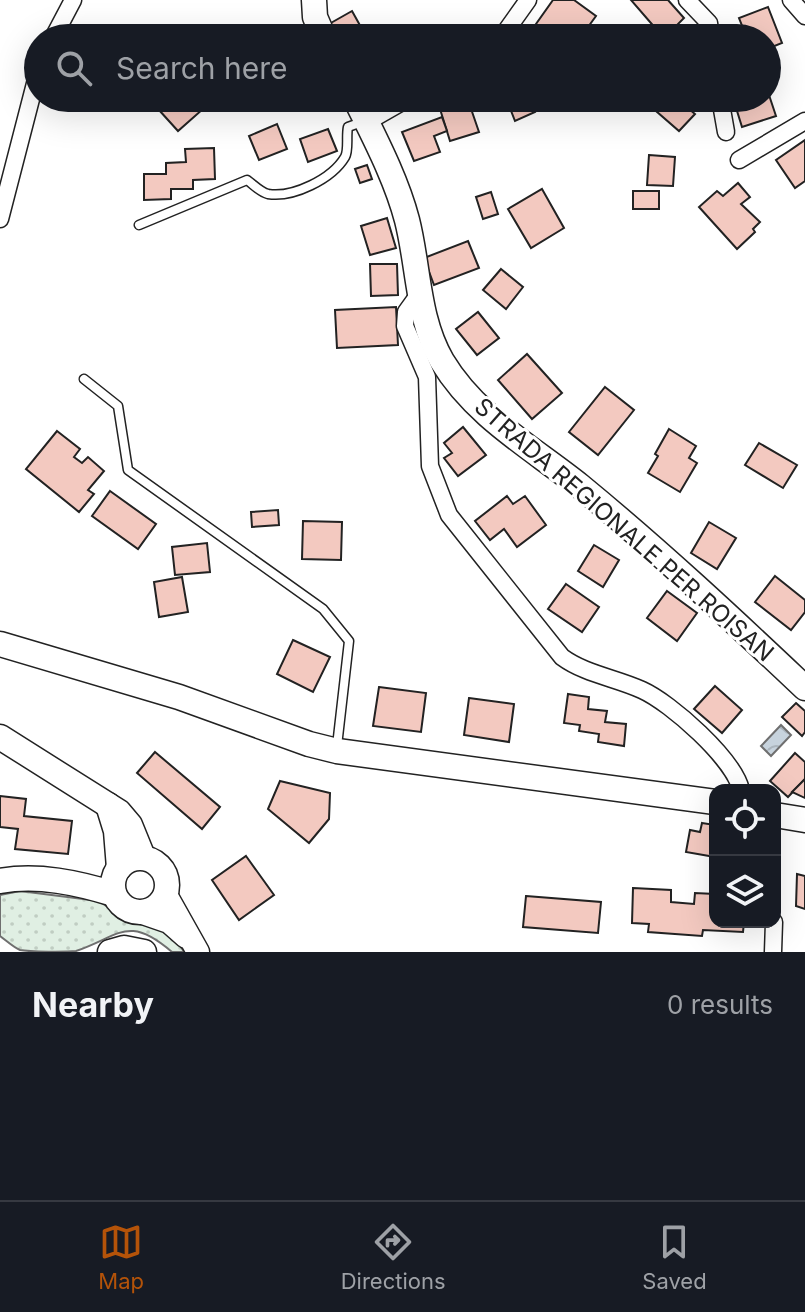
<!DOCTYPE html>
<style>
:root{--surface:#171b24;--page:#20242c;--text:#f1f3f6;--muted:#9ea1a6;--line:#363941;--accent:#b45309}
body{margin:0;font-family:Inter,sans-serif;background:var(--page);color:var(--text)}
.controls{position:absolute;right:24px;bottom:24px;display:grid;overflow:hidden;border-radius:16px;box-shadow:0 8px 32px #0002}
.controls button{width:72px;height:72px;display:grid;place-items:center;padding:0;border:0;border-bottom:2px solid var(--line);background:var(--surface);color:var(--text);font:40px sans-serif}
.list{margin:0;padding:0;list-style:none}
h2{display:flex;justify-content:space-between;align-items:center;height:104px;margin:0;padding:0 32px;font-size:34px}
h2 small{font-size:26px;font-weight:400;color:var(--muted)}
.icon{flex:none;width:44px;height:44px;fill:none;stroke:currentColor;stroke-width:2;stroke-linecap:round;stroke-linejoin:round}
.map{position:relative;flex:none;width:805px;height:952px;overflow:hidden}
.search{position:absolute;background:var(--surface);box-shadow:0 8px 32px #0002;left:24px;right:24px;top:24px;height:88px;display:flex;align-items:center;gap:20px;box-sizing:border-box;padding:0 28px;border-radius:44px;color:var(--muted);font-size:30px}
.sheet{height:248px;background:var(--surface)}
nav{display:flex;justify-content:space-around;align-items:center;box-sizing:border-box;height:112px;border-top:2px solid var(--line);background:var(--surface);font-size:22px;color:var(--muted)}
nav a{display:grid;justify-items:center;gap:4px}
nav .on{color:var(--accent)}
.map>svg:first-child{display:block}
.grass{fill:url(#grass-dots);stroke:#6f6f6f;stroke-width:2}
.water{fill:url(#water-waves);stroke:#6f6f6f;stroke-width:2}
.building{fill:#f3c9c0;stroke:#222;stroke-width:2}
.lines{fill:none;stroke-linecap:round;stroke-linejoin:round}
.service-casing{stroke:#222;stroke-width:11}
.minor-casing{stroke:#222;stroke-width:19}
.tertiary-casing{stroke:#222;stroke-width:25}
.secondary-casing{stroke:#222;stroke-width:27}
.service{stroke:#fff;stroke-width:8}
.minor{stroke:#fff;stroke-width:16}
.tertiary{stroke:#fff;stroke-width:22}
.secondary{stroke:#fff;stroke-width:24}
.labels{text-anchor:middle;stroke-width:6;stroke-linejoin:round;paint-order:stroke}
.street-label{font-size:24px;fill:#222;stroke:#fff}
</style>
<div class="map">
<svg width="805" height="952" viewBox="0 0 805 952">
<defs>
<pattern id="grass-dots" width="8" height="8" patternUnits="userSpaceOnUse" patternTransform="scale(2)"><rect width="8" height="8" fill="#e0efe3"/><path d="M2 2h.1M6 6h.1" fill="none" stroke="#c0cdc2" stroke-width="1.8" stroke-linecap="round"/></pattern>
<pattern id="water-waves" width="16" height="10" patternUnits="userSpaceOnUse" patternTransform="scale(2)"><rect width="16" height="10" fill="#c7d3dd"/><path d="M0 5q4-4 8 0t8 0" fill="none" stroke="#abb5bd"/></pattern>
</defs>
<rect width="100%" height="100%" fill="#fff"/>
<path class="grass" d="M20 891 99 901 128 921 155 926 178 942 184 952H172C128 914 120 936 76 951 66 952 30 952 20 950 13 947 7 941 0 936V895Z"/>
<polygon class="water" points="781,725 791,735 771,756 761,746"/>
<g class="building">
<polygon points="553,0 574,0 596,16 580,38 555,38 536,24"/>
<polygon points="631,0 668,0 684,18 677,25 687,38 672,38 668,33 663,37"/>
<polygon points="768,7 782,43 767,49 767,38 747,38 739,18"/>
<polygon points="352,11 367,38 328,38 322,28"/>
<polygon points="767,89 776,116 742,127 733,98 767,98"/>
<polygon points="173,98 194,98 203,109 178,131 159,110"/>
<polygon points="506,98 529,98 535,112 515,121"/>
<polygon points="641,98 676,98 695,114 679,131"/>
<polygon points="468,100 479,132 450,141 440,109"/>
<polygon points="442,117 447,131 434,136 440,152 414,161 402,132"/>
<polygon points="277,124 287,149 259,160 249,136"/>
<polygon points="328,129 337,151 308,162 300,139"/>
<polygon points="805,140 805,181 795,188 776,160"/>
<polygon points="214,148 215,179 193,180 193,189 171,189 171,199 144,200 144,174 166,174 166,163 186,162 185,149"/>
<polygon points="649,155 675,157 673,186 647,185"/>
<polygon points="367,165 372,179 360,183 355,169"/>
<polygon points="738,183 750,197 741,204 760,222 753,229 755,232 737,249 699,207 717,191 723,196"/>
<polygon points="542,189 564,228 531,248 508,209"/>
<rect x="633" y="191" width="26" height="18"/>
<polygon points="491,192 498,214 483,219 476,197"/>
<polygon points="387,218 396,248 370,255 361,226"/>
<polygon points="468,241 479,268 434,285 424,258"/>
<polygon points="370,264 397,264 398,295 371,296"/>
<polygon points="501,269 523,287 506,309 483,290"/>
<polygon points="396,307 398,345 337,348 335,310"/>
<polygon points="478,312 499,338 477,355 456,329"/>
<polygon points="527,354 562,393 532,419 498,380"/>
<polygon points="605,387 634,410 598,455 569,432"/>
<polygon points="463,427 486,455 458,476 444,458 452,453 444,443"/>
<polygon points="669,429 696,446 689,458 697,463 680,492 648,473 658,456 655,454"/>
<polygon points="57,431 80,449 74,457 82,463 88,457 104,471 88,490 94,494 79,512 26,469"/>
<polygon points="759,443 797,465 783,488 745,465"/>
<polygon points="110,491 156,524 138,549 92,516"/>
<polygon points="507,496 513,504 525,496 546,525 517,547 504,529 490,540 475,521"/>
<polygon points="278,510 279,525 252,527 251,512"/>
<polygon points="303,521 342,522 341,560 302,559"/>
<polygon points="709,522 736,538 717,569 691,553"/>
<polygon points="207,543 210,572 175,575 172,547"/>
<polygon points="594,545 619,560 603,587 578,571"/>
<polygon points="775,576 805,600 805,612 791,630 755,602"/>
<polygon points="182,577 188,612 159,617 154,582"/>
<polygon points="566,584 599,607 582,632 548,609"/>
<polygon points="667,591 697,613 677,641 647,618"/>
<polygon points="293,640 330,657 313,692 277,674"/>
<polygon points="715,686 742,710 722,733 694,709"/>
<polygon points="379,687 426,693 421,732 373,726"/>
<polygon points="568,694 589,697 588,709 607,711 605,722 626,724 624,746 598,742 599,734 579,731 580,725 564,723"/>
<polygon points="469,698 514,704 509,742 464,735"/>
<polygon points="796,703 805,711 805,732 802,736 782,717"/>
<polygon points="155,752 220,807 202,829 137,773"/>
<polygon points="795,753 805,762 805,779 788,797 770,781"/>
<polygon points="805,779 805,798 792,792"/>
<polygon points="280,781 330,793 329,819 309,843 268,809"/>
<polygon points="0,796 26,799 24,816 72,821 68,854 15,849 18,829 0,827"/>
<polygon points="702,823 715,825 715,857 686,852 690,830 700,832"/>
<polygon points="246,856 274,895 239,920 212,880"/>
<polygon points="797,874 805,876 805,909 796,906"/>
<polygon points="633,888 671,890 671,902 694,904 695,893 715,894 715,922 744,922 743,932 703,930 702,936 648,932 649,924 632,923"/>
<polygon points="526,896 601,902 598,933 523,927"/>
</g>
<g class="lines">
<defs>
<g id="service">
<path d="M139 225 247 180C254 185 260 192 268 194 293 198 332 179 345 157 349 150 346 136 348 127L362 122"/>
<polyline points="84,379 118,406 128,470 323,609 349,641 337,746"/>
</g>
<g id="minor">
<polyline points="687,0 709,23 711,38"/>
<polyline points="791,0 805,16"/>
<polyline points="53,38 73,0"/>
<polyline points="501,38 528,0"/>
<polyline points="720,98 726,132"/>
<polyline points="367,122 409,98"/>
<polyline points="739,160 805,121"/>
<polyline points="0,219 38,72"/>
<path d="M419 294 406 312 405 326 427 377 430 466 449 515 562 657C585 674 616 678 642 690 671 703 734 759 741 790"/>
<polyline points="773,952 774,922"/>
</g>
<g id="tertiary">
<polyline points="166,895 198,952"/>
<polyline points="140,912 169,922 186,937"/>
</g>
<g id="secondary">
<polyline points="314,0 315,17 324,38"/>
<path d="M355 98C374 137 396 178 407 220 419 267 417 318 442 361 475 416 531 447 580 486 658 550 732 619 805 688"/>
<polyline points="0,644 179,697 309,744 337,751 715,802"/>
<polyline points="0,737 119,812 130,825 143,857"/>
<polyline points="108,805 116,831 119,868"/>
<polyline points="775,815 805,820"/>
<circle cx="140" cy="885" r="27"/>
<path d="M0 881C38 874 78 883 114 894"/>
<polyline points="110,952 124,948 144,952"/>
</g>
</defs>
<use href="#service" class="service-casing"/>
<use href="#minor" class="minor-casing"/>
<use href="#tertiary" class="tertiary-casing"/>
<use href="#secondary" class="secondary-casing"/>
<use href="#service" class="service"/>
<use href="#minor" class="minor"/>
<use href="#tertiary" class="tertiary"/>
<use href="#secondary" class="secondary"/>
</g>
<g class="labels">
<g class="street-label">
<text transform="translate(624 530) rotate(41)" y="8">STRADA REGIONALE PER ROISAN</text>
</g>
</g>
</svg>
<div class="controls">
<button><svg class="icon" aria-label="locate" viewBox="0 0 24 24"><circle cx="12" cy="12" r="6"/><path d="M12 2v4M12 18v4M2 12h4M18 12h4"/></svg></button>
<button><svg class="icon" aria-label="layers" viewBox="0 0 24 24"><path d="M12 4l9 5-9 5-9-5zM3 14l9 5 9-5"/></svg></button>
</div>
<div class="search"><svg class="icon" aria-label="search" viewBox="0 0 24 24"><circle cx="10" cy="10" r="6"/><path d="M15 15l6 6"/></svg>Search here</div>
</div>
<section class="sheet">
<h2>Nearby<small>0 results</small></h2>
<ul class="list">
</ul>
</section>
<nav>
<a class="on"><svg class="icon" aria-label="map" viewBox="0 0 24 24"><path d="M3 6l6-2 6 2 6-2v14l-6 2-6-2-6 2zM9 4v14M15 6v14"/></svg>Map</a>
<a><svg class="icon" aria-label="directions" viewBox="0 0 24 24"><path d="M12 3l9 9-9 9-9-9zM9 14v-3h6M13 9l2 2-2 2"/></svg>Directions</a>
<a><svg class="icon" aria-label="saved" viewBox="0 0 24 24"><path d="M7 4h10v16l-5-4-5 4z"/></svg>Saved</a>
</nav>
